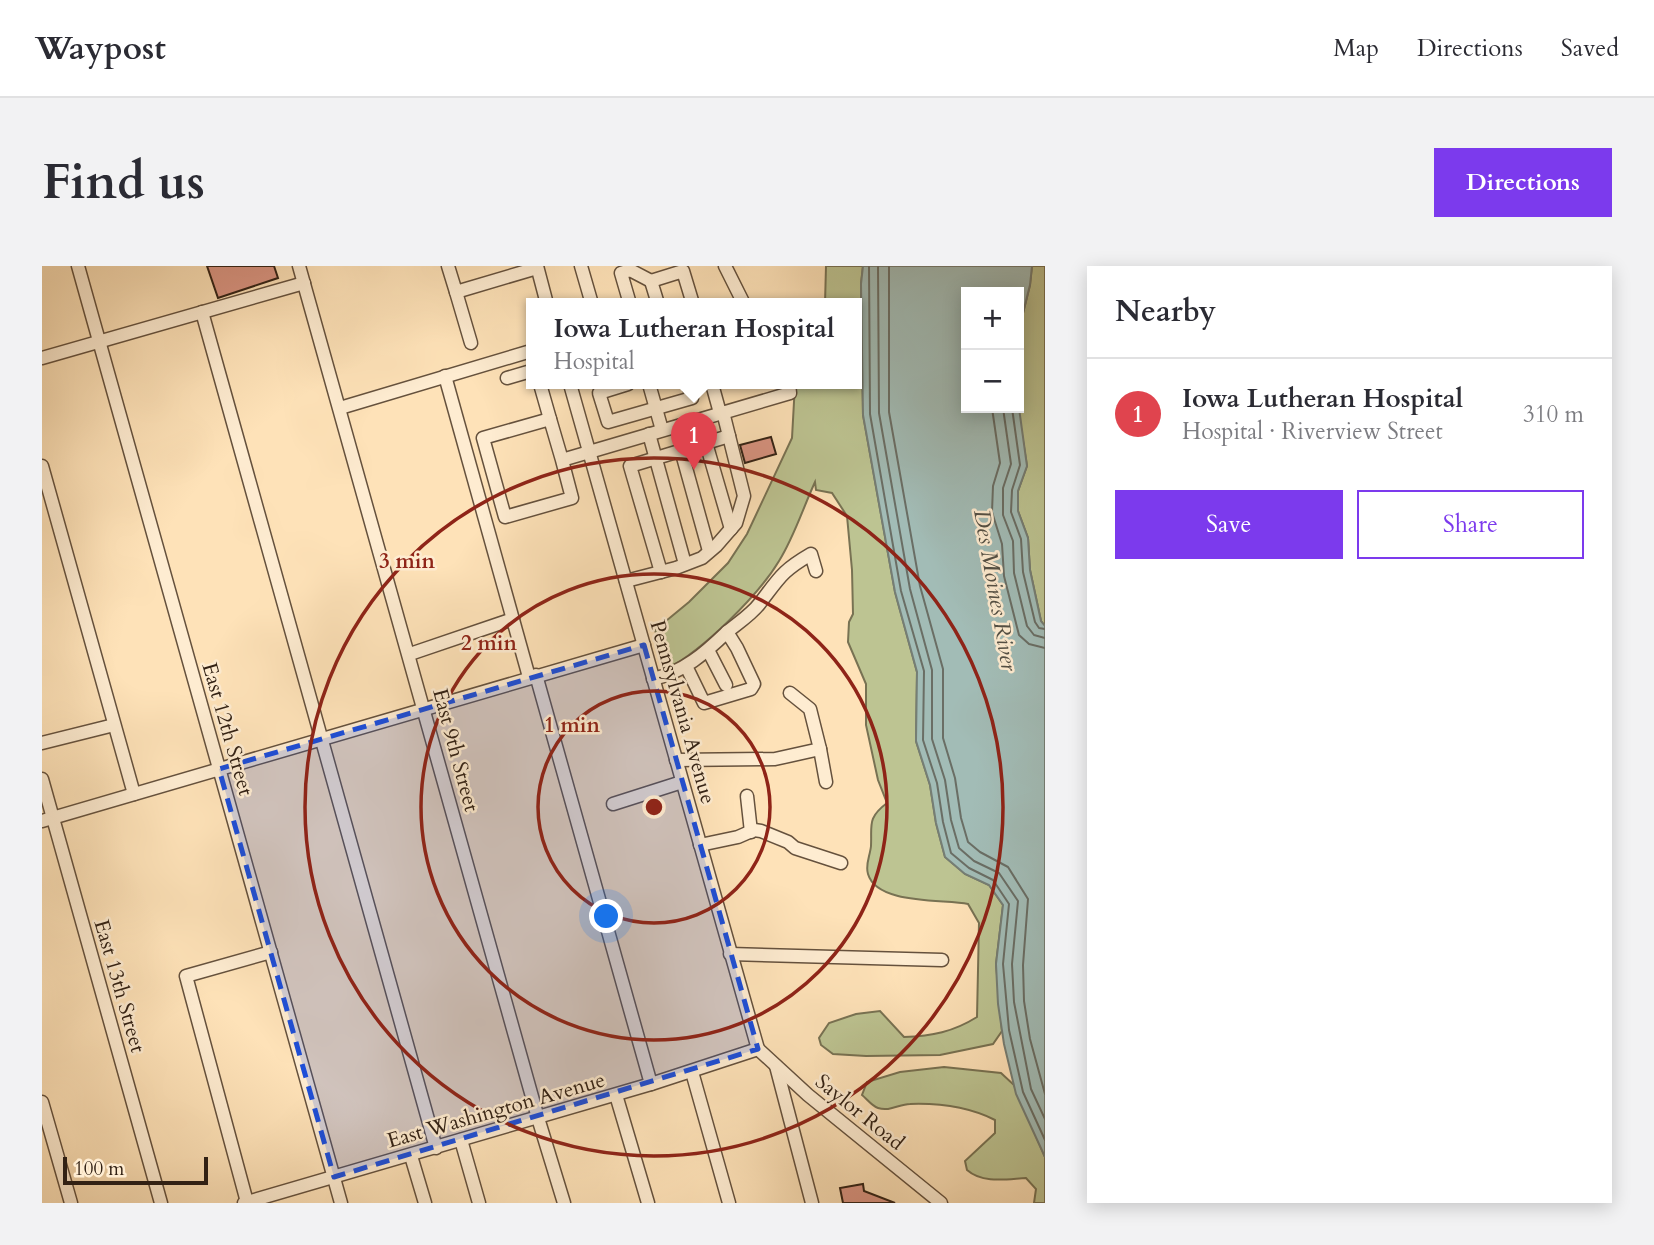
<!DOCTYPE html>
<meta charset="utf-8">
<style>
:root{--surface:#fff;--page:#f2f2f3;--text:#2b2b33;--muted:#7c7c81;--line:#e1e1e2;--accent:#7c3aed}
body{margin:0;font-family:Cardo,serif;background:var(--page);color:var(--text)}
.controls{position:absolute;right:21px;top:21px;display:grid;overflow:hidden;border-radius:0px;box-shadow:0 4px 18px #0003}
.controls button{width:63px;height:63px;display:grid;place-items:center;padding:0;border:0;border-bottom:2px solid var(--line);background:var(--surface);color:var(--text);font:35px sans-serif}
.scale{position:absolute;left:21px;bottom:18px;width:145px;box-sizing:border-box;padding-left:7px;border:4px solid #322114;border-top:0;font-size:19px;line-height:24px;white-space:nowrap;color:#322114;-webkit-text-stroke:5px #feecd1;paint-order:stroke}
.you{position:absolute;left:565px;top:651px;width:24px;height:24px;margin:-18px;border:5px solid #fff;border-radius:50%;background:#1a73e8;box-shadow:0 0 0 10px #1a73e833}
.badge{display:grid;place-items:center;width:46px;height:46px;border-radius:50%;background:var(--accent);color:#fff;font-size:23px;font-weight:700}
.pin{position:absolute;translate:-50% -58px;filter:drop-shadow(0 2px 4px #0008)}
.pin::after{content:'';position:absolute;top:37px;width:24px;height:21px;background:inherit;clip-path:polygon(0 0,100% 0,50% 100%)}
.popup{position:absolute;left:484px;top:32px;width:336px;height:91px;box-sizing:border-box;display:grid;place-content:center;border-radius:0px;background:var(--surface);filter:drop-shadow(0 2px 5px #0005);font-size:23px;white-space:nowrap;color:var(--muted)}
.popup b{font-size:26px;color:var(--text)}
.popup::after{content:'';position:absolute;left:50%;top:100%;margin-left:-14px;border:14px solid transparent;border-top-color:var(--surface)}
.list{margin:0;padding:0;list-style:none}
h2{display:flex;justify-content:space-between;align-items:center;height:91px;margin:0;padding:0 28px;font-size:30px}
h2 small{font-size:23px;font-weight:400;color:var(--muted)}
.list li{display:grid;grid-template-columns:46px 1fr auto;gap:21px;align-items:center;box-sizing:border-box;height:112px;padding:0 28px;border-top:2px solid var(--line)}
.list b{display:block;font-size:26px;white-space:nowrap}
.list p{margin:0;font-size:23px;white-space:nowrap;color:var(--muted)}
.list em{font-size:23px;font-style:normal;color:var(--muted)}
.actions{display:flex;gap:14px;padding:21px 28px}
.actions a{flex:1;padding:16px 0;border:2px solid var(--accent);border-radius:0px;text-align:center;font-size:24px;color:var(--accent)}
.actions .main{background:var(--accent);color:#fff}
.map{position:relative;flex:none;width:1003px;height:937px;overflow:hidden;border-radius:0px}
header{display:flex;align-items:center;gap:42px;box-sizing:border-box;height:98px;padding:0 35px;background:var(--surface);border-bottom:2px solid var(--line)}
header strong{font-size:33px}
nav{display:flex;gap:38px;margin-inline-start:auto;font-size:24px}
.intro{display:flex;align-items:center;justify-content:space-between;box-sizing:border-box;height:168px;padding:0 42px}
h1{margin:0;font-size:49px}
.button{padding:18px 32px;border-radius:0px;background:var(--accent);color:#fff;font-size:24px;font-weight:700}
main{display:flex;gap:42px;padding:0 42px}
aside{flex:1;background:var(--surface);border-radius:0px;box-shadow:0 4px 18px #0003}
.map>svg:first-child{display:block}
.green{fill:#bdc492;stroke:#787253;stroke-width:2}
.water{fill:#a2bcb6;stroke:#757e75;stroke-width:2}
.lines{fill:none;stroke-linecap:round;stroke-linejoin:round}
.shore{stroke:#6a6e65;stroke-width:2}
.building{fill:#da9482;stroke:#322114;stroke-width:2}
.minor-casing{stroke:#65513d;stroke-width:15}
.minor{stroke:#feecd1;stroke-width:12}
.marked{fill:#1d4ed8;fill-opacity:0.2;stroke:#1d4ed8;stroke-width:5;stroke-dasharray:14 9;stroke-linejoin:round}
.ring{fill:none;stroke:#8f2418;stroke-width:3.5}
.labels{text-anchor:middle;stroke-width:5;stroke-linejoin:round;paint-order:stroke}
.street-label{font-size:21px;fill:#322114;stroke:#feecd1}
.water-label{font-size:23px;font-style:italic;fill:#545045;stroke:#feecd1}
.centre{fill:#8f2418;stroke:#feecd1;stroke-width:3.5}
.ring-label{font-size:21px;text-anchor:middle;font-weight:bold;fill:#8f2418;stroke:#feecd1;stroke-width:5;stroke-linejoin:round;paint-order:stroke}
</style>
<header>
<strong>Waypost</strong>
<nav><a>Map</a><a>Directions</a><a>Saved</a></nav>
</header>
<div class="intro"><h1>Find us</h1><a class="button">Directions</a></div>
<main>
<div class="map">
<svg width="1003" height="937" viewBox="0 0 1003 937">
<rect width="100%" height="100%" fill="#fee2b8"/>
<filter id="stains"><feTurbulence type="fractalNoise" baseFrequency=".00286" numOctaves="4"/><feColorMatrix values="0 0 0 0 .2 0 0 0 0 .09 0 0 0 0 .02 0 0 0 .5 -.17"/></filter>
<radialGradient id="worn" r=".72"><stop offset=".6" stop-color="#630" stop-opacity="0"/><stop offset="1" stop-color="#630" stop-opacity=".3"/></radialGradient>
<g class="green">
<path d="M784 0H821L819 18 821 149 853 326 875 406 874 475 888 519 894 557 903 591 923 608 947 619 961 639 954 698 960 765 951 778 898 789 824 790 791 788 779 779 777 772 787 757 814 748 838 745 862 771C890 770 911 766 935 751L937 657 926 638C902 633 835 639 826 608 823 599 828 590 829 580 830 559 825 552 845 537L836 514 824 459V418L806 376 807 356 811 348 810 304 805 250 790 227 774 224 773 216C761 242 752 271 737 295 716 330 661 384 625 403L613 364 647 336 686 297 705 268 750 172 753 118H815V38H783Z"/>
<polygon points="990,0 1003,0 1003,360 999,355 988,304 986,272 976,245 976,225 985,200 977,149 977,129 981,108 978,93 977,63 988,19"/>
<path d="M902 801 959 807 972 819 1003 891V937H992L994 923 984 912C965 913 941 918 925 904L923 895 953 867V854C927 841 897 837 868 838 857 838 848 846 836 842 830 840 825 833 820 829L825 816 858 806Z"/>
</g>
<polygon class="water" points="821,0 990,0 988,19 977,63 977,26 924,26 924,142 977,142 985,200 976,225 976,245 986,272 988,304 999,355 1003,360 1003,891 974,828 962,778 956,738 954,698 961,639 947,619 923,608 903,591 894,557 888,519 874,475 875,406 853,326 821,149 819,18"/>
<g class="lines">
<g class="shore">
<polyline points="827,0 828,148 859,325 882,405 881,474 895,517 901,556 909,587 927,602 951,614 967,638 961,698 967,764 981,826 1003,874"/>
<polyline points="836,0 837,147 868,323 890,404 890,473 903,514 909,554 917,582 932,595 957,607 976,635 970,698 972,736 989,823 1003,853"/>
<polyline points="847,0 847,146 878,320 901,403 901,472 913,512 919,552 926,576 938,586 966,601 986,633 981,699 982,735 988,773 1003,828"/>
<polyline points="950,142 958,197 951,220 950,246 960,278 962,310 977,369 987,378 1003,382"/>
<polyline points="961,142 969,198 961,222 961,249 971,275 972,307 985,360 992,369 1003,372"/>
<polyline points="970,142 978,199 970,224 969,246 979,273 981,306 993,356 997,362 1003,363"/>
</g>
</g>
<g class="building">
<polygon points="165,0 232,0 236,12 176,32"/>
<polygon points="729,171 734,188 703,197 698,179"/>
<polygon points="821,918 822,925 853,937 801,937 798,922"/>
</g>
<g class="lines">
<defs>
<g id="minor">
<polyline points="36,0 299,937"/>
<polyline points="257,0 496,852 522,937"/>
<polyline points="406,0 414,26 495,2"/>
<polyline points="495,0 505,38"/>
<polyline points="539,0 550,38"/>
<polyline points="683,0 702,38"/>
<polyline points="414,26 429,77"/>
<polyline points="588,38 579,7 588,4 609,15"/>
<polyline points="616,38 609,15 641,5 651,38"/>
<polyline points="160,46 394,882"/>
<polyline points="0,92 262,17"/>
<polyline points="403,110 487,411"/>
<polyline points="465,112 489,105"/>
<polyline points="498,118 508,153"/>
<polyline points="528,118 716,783"/>
<polyline points="586,118 557,127 566,156 650,132 646,118"/>
<polyline points="607,118 620,164"/>
<polyline points="670,118 678,147"/>
<polyline points="298,142 489,85"/>
<polyline points="607,168 643,298"/>
<polyline points="664,177 689,263"/>
<polyline points="639,184 667,285"/>
<polyline points="520,194 508,153 441,172 463,251 530,232 520,194 748,127 747,118"/>
<polyline points="0,200 92,528"/>
<polyline points="619,306 588,200 687,170"/>
<polyline points="584,315 634,302 660,292 674,280 694,257 702,230 681,146"/>
<path d="M685 366C696 357 710 348 718 337 738 311 740 305 769 288L774 305"/>
<polyline points="666,384 684,419"/>
<polyline points="368,388 471,353"/>
<polyline points="494,409 609,818"/>
<path d="M611 413C642 406 663 387 685 366L695 382 712 418 709 423 662 437 644 400"/>
<polyline points="0,477 72,459"/>
<polyline points="778,483 784,516"/>
<polyline points="634,494 733,493 778,483 768,443 748,427"/>
<polyline points="0,513 119,937"/>
<polyline points="705,530 709,566"/>
<polyline points="571,538 640,516"/>
<polyline points="0,555 602,379"/>
<polyline points="658,579 696,571 712,564 719,565 746,576 753,582 799,597"/>
<polyline points="688,688 900,694"/>
<polyline points="716,783 766,829 899,937"/>
<polyline points="734,800 770,937"/>
<polyline points="650,806 687,937"/>
<polyline points="574,829 606,937"/>
<polyline points="0,836 29,937"/>
<polyline points="419,874 437,937"/>
<polyline points="369,890 383,937"/>
<polyline points="205,936 144,710 229,686"/>
<polyline points="202,937 609,818 716,783"/>
</g>
</defs>
<use href="#minor" class="minor-casing"/>
<use href="#minor" class="minor"/>
</g>
<path class="marked" d="M602 379 716 783 292 911 177 503Z"/>
<g class="ring">
<circle cx="612" cy="541" r="116"/>
<circle cx="612" cy="541" r="233"/>
<circle cx="612" cy="541" r="349"/>
</g>
<g class="labels">
<g class="street-label">
<text transform="translate(641 446) rotate(74)" y="7">Pennsylvania Avenue</text>
<text transform="translate(186 463) rotate(74)" y="7">East 12th Street</text>
<text transform="translate(414 484) rotate(75)" y="7">East 9th Street</text>
<text transform="translate(78 720) rotate(74)" y="7">East 13th Street</text>
<text transform="translate(454 844) rotate(-16)" y="7">East Washington Avenue</text>
<text transform="translate(818 846) rotate(39)" y="7">Saylor Road</text>
</g>
<g class="water-label">
<text transform="translate(954 324) rotate(80)" y="8">Des Moines River</text>
</g>
</g>
<circle cx="612" cy="541" r="10" class="centre"/>
<g class="ring-label">
<text x="365" y="302">3 min</text>
<text x="447" y="384">2 min</text>
<text x="530" y="466">1 min</text>
</g>
<rect width="100%" height="100%" filter="url(#stains)"/>
<rect width="100%" height="100%" fill="url(#worn)"/>
</svg>
<div class="controls">
<button>+</button>
<button>−</button>
</div>
<div class="scale">100 m</div>
<div class="you"></div>
<div class="pin badge" style="left:652px;top:204px;background:#e0444e">1</div>
<div class="popup"><b>Iowa Lutheran Hospital</b>Hospital</div>
</div>
<aside>
<h2>Nearby<small></small></h2>
<ul class="list">
<li><span class="badge" style="background:#e0444e">1</span><div><b>Iowa Lutheran Hospital</b><p>Hospital · Riverview Street</p></div><em>310 m</em></li>
</ul>
<div class="actions"><a class="main">Save</a><a>Share</a></div>
</aside>
</main>
